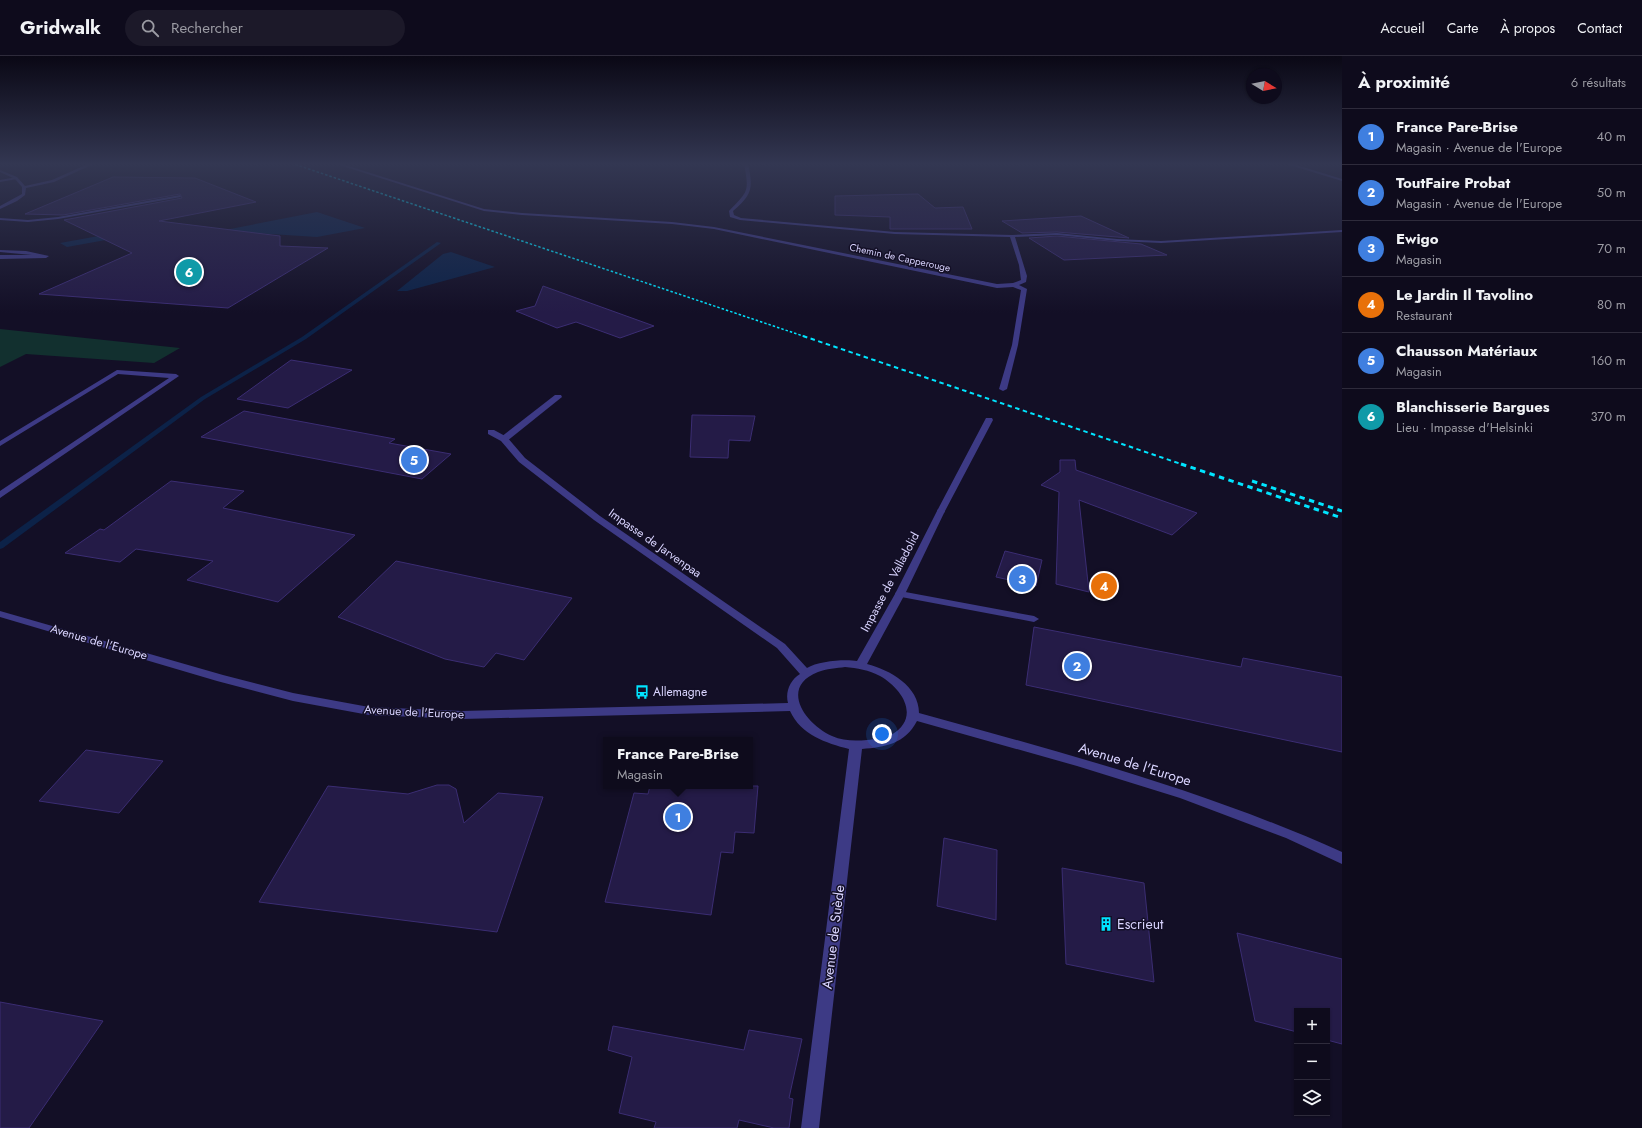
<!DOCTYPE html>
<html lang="fr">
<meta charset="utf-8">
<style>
:root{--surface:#0e0b1c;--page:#1c1929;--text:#f1f3f6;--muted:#9b9ba3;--line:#2e2b3b;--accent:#2563eb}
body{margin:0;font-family:Jost,sans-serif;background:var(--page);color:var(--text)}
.controls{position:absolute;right:12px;bottom:12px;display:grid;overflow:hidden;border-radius:0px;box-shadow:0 1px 3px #0004}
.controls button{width:36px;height:36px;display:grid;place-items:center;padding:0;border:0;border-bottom:1px solid var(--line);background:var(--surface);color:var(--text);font:20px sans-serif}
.compass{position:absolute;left:1246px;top:12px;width:36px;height:36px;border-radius:50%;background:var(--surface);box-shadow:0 1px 3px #0004;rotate:100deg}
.you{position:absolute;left:882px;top:678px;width:14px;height:14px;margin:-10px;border:3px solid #fff;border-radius:50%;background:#1a73e8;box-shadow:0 0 0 6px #1a73e833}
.badge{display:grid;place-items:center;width:26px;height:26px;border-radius:50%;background:var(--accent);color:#fff;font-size:13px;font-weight:700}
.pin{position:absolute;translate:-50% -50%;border:2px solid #fff;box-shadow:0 1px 4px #0006}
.popup{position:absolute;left:603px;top:681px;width:150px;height:52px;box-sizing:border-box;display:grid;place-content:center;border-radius:0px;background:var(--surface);filter:drop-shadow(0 1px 3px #0005);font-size:13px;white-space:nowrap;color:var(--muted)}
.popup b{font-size:15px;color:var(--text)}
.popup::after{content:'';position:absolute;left:50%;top:100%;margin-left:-8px;border:8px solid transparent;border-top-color:var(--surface)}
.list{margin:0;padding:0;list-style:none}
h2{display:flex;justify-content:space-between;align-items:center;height:52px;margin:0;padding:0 16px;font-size:17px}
h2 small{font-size:13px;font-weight:400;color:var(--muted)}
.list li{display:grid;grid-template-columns:26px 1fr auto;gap:12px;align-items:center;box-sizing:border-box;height:56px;padding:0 16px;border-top:1px solid var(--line)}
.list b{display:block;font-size:15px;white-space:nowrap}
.list p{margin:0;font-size:13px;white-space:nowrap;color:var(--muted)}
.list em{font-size:13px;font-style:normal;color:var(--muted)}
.icon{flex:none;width:22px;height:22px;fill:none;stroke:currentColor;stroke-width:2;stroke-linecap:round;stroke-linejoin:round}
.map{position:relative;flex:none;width:1342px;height:1072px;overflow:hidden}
header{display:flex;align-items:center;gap:24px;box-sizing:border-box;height:56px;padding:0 20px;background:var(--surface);border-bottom:1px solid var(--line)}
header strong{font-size:19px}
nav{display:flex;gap:22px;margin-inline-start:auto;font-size:14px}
.search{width:280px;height:36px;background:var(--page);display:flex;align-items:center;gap:10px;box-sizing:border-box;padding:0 14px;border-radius:22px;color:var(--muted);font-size:15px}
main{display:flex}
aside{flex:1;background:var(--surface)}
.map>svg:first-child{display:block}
.green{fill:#12302f}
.water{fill:#0c2248}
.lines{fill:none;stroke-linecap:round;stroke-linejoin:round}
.stream{fill:#0c2248;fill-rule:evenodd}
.building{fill:#241b47;stroke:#3b2d73}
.service{fill:#3d3a85;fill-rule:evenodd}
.minor{fill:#3d3a85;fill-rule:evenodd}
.rail-far2{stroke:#00e5ff;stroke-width:1.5;stroke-dasharray:2.5 2;stroke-linecap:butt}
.rail-far1{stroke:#00e5ff;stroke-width:2;stroke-dasharray:4.5 3.5;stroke-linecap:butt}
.rail{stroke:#00e5ff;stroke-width:3;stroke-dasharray:5.5 4.5;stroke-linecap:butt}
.labels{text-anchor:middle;stroke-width:3;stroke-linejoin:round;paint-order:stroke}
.far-street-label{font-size:10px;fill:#d9d4ff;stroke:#130f26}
.street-label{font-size:12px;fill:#d9d4ff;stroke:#130f26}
.poi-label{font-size:12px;fill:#d9d4ff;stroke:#130f26;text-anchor:start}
.near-street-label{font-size:14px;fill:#d9d4ff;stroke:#130f26}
.near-poi-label{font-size:14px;fill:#d9d4ff;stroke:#130f26;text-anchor:start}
</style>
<header>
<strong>Gridwalk</strong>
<div class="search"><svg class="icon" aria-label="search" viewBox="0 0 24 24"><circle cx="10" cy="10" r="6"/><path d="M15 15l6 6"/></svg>Rechercher</div>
<nav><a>Accueil</a><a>Carte</a><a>À propos</a><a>Contact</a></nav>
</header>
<main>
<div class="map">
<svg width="1342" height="1072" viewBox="0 0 1342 1072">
<rect width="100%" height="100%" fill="#130f26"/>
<polygon class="green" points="0,273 180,292 154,307 26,298 0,311"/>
<g class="water">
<polygon points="317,156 365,172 317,181 220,175"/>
<polygon points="154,170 161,174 67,191 60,187"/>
<polygon points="451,196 495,211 407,235 397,235 443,198"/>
</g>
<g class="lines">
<polygon class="stream" points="437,186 441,187 306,283 205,343 3,492 0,493 0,486 201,341 302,281"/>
</g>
<g class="building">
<polygon points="113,121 195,122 256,146 159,165 280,180 280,190 328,192 228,252 39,238 132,197 64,164 182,142 180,138 63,159 25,158"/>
<polygon points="918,138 935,152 963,151 972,173 890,173 890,161 835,159 835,140"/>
<polygon points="1081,160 1129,182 1057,176 1022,177 1002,165"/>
<polygon points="1057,180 1141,188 1167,199 1064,204 1029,182"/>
<polygon points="543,230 654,270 620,282 576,266 557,272 516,255 535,250"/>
<polygon points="291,304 352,314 288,352 237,343"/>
<polygon points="244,355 395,383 389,387 451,398 422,423 201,381"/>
<polygon points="692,359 755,360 750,385 729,384 728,402 690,401"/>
<polygon points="1060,404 1075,404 1076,414 1197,457 1172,479 1079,444 1089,536 1056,528 1059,436 1041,429 1060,416"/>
<polygon points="171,425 244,435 223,452 355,479 278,546 187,524 213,505 136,493 120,506 65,497 100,473 104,474"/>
<polygon points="1005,495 1042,504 1036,530 996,521"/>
<polygon points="396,505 572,542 524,604 496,597 484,611 445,603 338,561"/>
<polygon points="1034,571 1241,611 1243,602 1342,621 1342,696 1026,629"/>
<polygon points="86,694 163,705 119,757 39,745"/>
<polygon points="437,729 449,729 456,733 464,767 498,737 543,741 497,876 259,846 328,730 408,738"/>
<polygon points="650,730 758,730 754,777 735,776 733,797 721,796 711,859 605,846 634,737 648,738"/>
<polygon points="944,782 997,794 996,864 937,850"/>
<polygon points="1062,812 1144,827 1154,926 1066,908"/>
<polygon points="1237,877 1342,903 1342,988 1327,984 1327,955 1297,955 1297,976 1255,965"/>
<polygon points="0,946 103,965 29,1072 0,1072"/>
<polygon points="613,970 744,994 749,974 802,983 789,1042 793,1043 789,1072 774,1072 739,1064 737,1072 654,1072 656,1066 619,1057 632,1001 608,994"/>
</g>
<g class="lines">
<g class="service">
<polygon points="17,121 17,123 0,126 0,124"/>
<polygon points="0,194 26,195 49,200 46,202 0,203 0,199 32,199 0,196"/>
<polygon points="117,314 176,318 179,320 0,442 0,435 169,322 118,318 0,390 0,385"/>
<polygon points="555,339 561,339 562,341 507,385 501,385 501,381"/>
<polygon points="986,362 992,362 993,364 945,455 944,457 938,457 937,455"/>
<polygon points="900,535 1034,560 1039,563 1034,566 896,540 895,538 896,536"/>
</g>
<g class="minor">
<polygon points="90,107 96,107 54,126 26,132 25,139 17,145 0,153 0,150 22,138 22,131 15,123 0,116 0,114 17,121 25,130 52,124"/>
<path d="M333 107H339L484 153 522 157 672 166 714 171 997 228 1013 227 1021 224 1019 209 1010 181 895 178 740 164 730 161 729 155C749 134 749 136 744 107H748C753 132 753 138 733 155L734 159 741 162 895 176 1012 179 1057 177 1117 183 1161 185 1342 174V176L1161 187 1117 185 1057 179 1015 181 1027 220 1026 226 1019 229 1027 233 1018 289 1007 333 1003 335 999 333 1012 289 1021 234 1013 231 997 232 714 173 672 168 522 159 484 155Z"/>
<polygon points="1283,107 1290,107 1342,123 1342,125"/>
<polygon points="180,139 181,141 58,163 28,166 0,164 0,162 28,164 58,161"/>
<path d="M488 374H494L507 381 525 402 600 460 785 588 807 612C818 605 845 603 857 605L895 538 937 455 938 453H944L945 455 905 538 867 608C890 614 919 630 919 657 1064 697 1204 734 1342 796V808L1286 782 1180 742 1077 710 917 665C905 688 885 691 862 693L819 1072H801L849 693C826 687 801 679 790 655L462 663 369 659 293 645 217 625 0 561V555L223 619 293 637 369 651 462 655 788 647C785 636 790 624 800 618L777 592 594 464 519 406 501 385 488 378ZM845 611C857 612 869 614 880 620 903 633 921 662 891 679 883 683 876 683 867 684 855 685 843 685 832 680 805 668 779 631 818 616 826 613 837 612 845 611Z"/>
</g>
<polyline class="rail-far2" points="291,107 806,281"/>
<polyline class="rail-far1" points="803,280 1184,409"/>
<g class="rail">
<polyline points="1181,408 1342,462"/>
<polyline points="1252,425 1342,455"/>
</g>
</g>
<linearGradient id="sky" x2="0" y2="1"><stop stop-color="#0a0815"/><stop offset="0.42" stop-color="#333752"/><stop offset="1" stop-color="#333752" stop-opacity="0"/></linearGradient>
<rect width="1342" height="257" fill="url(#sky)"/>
<defs>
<symbol id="bus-bare" viewBox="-9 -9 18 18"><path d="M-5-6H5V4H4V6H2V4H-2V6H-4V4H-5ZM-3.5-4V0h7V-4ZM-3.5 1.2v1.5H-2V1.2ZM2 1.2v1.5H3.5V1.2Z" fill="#00e5ff" stroke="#130f26" stroke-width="2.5" paint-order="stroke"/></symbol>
<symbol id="building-bare" viewBox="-9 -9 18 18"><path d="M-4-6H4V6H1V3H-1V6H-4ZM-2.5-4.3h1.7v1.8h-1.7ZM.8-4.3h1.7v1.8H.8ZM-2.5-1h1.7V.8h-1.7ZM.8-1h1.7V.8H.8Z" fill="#00e5ff" stroke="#130f26" stroke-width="2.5" paint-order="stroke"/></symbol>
</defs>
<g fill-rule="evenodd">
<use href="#bus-bare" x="632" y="626" width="20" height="20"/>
<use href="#building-bare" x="1096" y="858" width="20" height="20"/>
</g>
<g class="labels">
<g class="far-street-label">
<text transform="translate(900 201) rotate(12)" y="4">Chemin de Capperouge</text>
</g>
<g class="street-label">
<text transform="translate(655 487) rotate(35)" y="4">Impasse de Jarvenpaa</text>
<text transform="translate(890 526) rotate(-62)" y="4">Impasse de Valladolid</text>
<text transform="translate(99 586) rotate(16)" y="4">Avenue de l'Europe</text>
<text transform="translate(414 656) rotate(3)" y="4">Avenue de l'Europe</text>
</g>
<g class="poi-label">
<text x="653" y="640">Allemagne</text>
</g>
<g class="near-street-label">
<text transform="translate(1135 708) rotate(17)" y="5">Avenue de l'Europe</text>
<text transform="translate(833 881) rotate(-83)" y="5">Avenue de Suède</text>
</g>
<g class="near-poi-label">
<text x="1117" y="873">Escrieut</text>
</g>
</g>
</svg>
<div class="controls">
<button>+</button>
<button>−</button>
<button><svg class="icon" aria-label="layers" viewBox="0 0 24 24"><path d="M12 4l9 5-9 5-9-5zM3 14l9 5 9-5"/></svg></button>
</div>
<svg class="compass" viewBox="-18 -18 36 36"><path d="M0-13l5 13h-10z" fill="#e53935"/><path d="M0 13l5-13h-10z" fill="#9b9ba3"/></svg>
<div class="you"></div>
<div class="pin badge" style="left:678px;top:761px;background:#3f7fe0">1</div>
<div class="popup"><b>France Pare-Brise</b>Magasin</div>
<div class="pin badge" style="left:1077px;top:610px;background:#3f7fe0">2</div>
<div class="pin badge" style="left:1022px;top:523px;background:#3f7fe0">3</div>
<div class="pin badge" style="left:1104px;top:530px;background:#e8710a">4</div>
<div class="pin badge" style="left:414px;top:404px;background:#3f7fe0">5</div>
<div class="pin badge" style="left:189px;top:216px;background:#0f9aa8">6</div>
</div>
<aside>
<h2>À proximité<small>6 résultats</small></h2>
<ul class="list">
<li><span class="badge" style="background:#3f7fe0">1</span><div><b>France Pare-Brise</b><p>Magasin · Avenue de l'Europe</p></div><em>40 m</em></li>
<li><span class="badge" style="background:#3f7fe0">2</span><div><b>ToutFaire Probat</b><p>Magasin · Avenue de l'Europe</p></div><em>50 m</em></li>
<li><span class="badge" style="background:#3f7fe0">3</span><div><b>Ewigo</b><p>Magasin</p></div><em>70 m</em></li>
<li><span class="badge" style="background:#e8710a">4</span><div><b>Le Jardin Il Tavolino</b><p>Restaurant</p></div><em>80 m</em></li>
<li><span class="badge" style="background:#3f7fe0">5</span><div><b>Chausson Matériaux</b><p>Magasin</p></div><em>160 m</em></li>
<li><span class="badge" style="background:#0f9aa8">6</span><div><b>Blanchisserie Bargues</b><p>Lieu · Impasse d'Helsinki</p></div><em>370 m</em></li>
</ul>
</aside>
</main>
